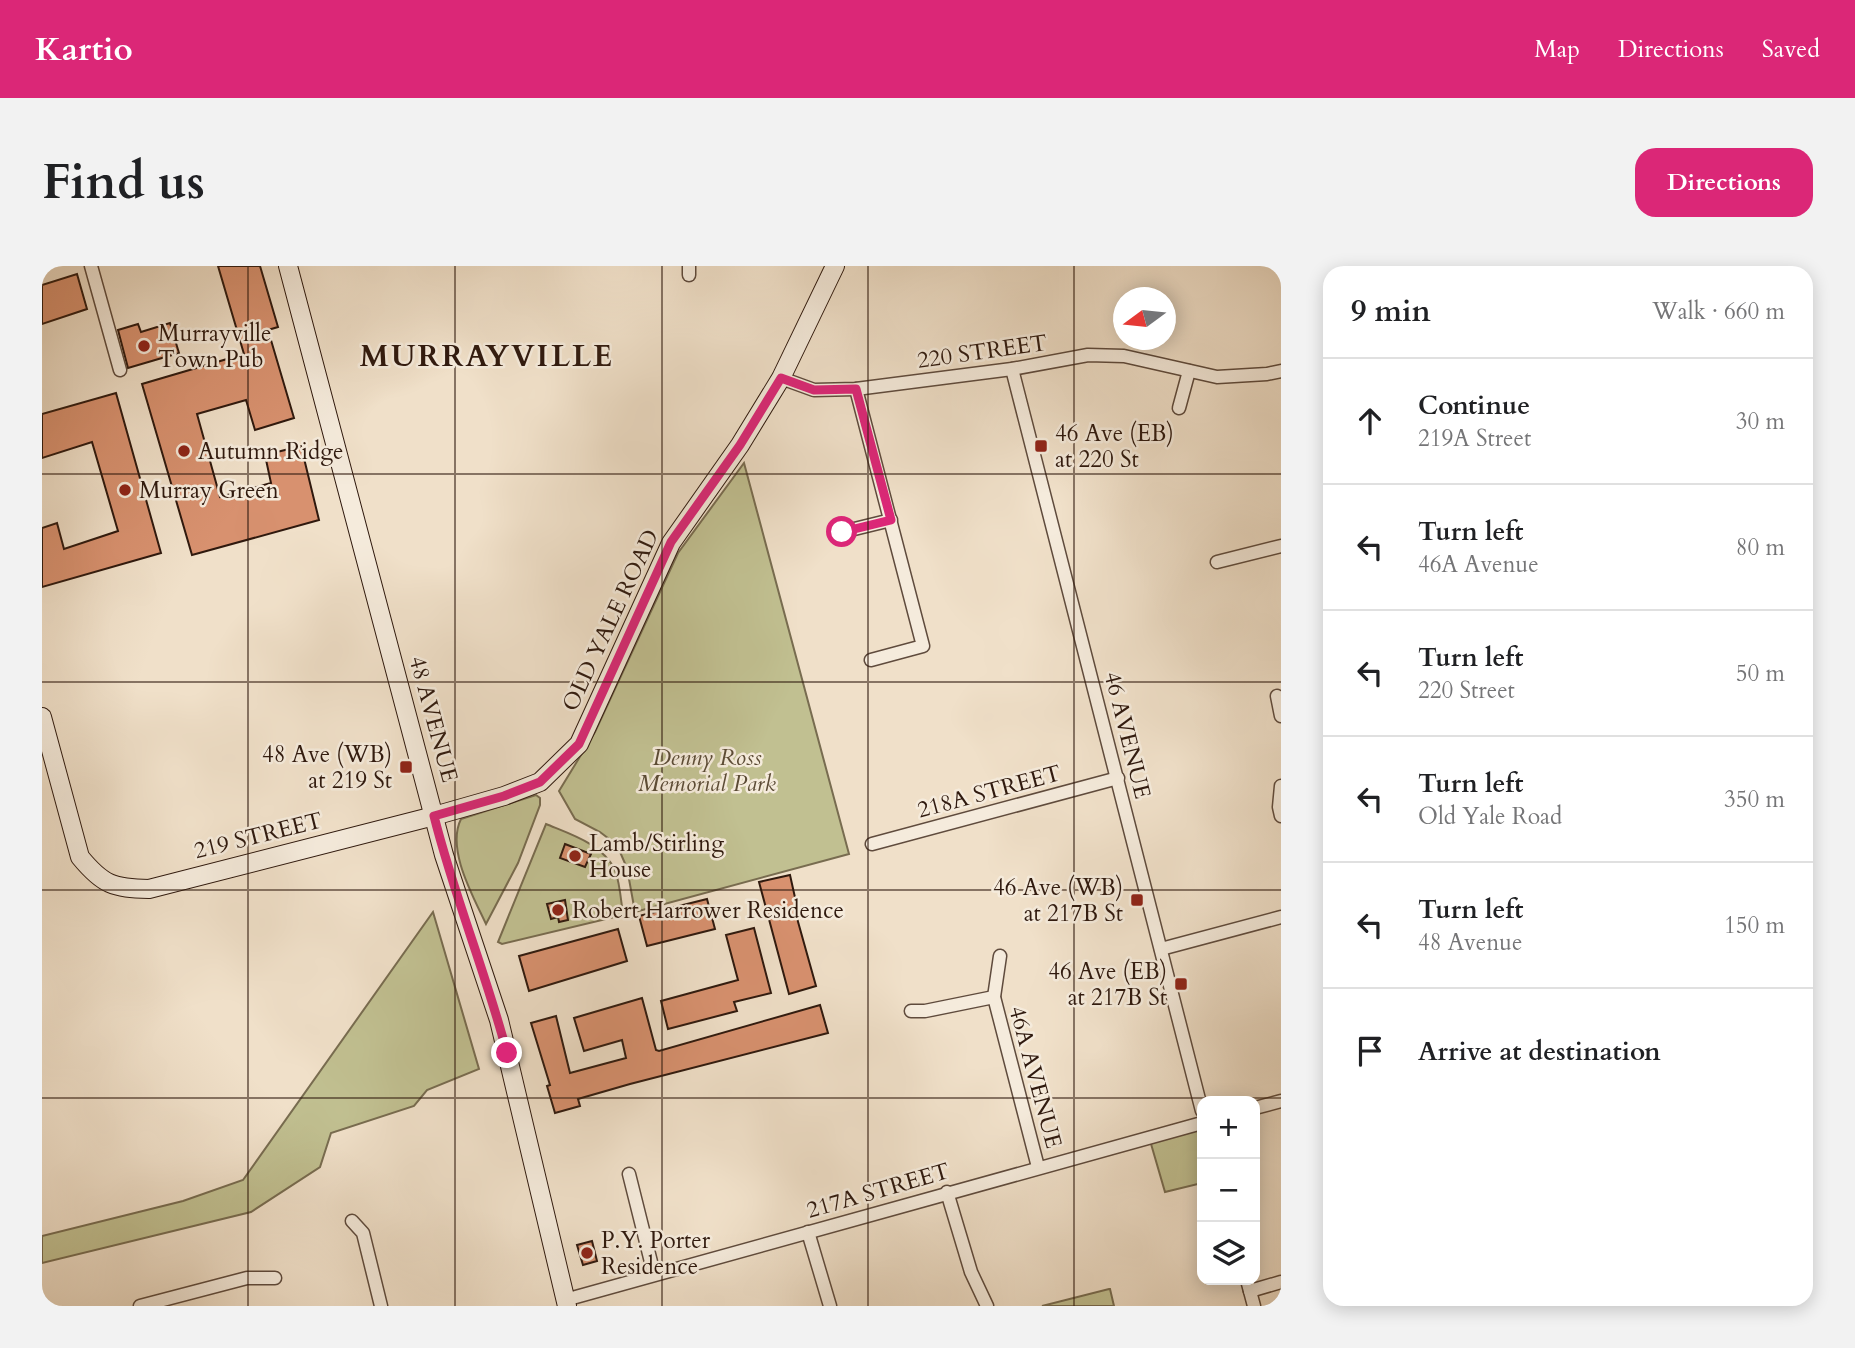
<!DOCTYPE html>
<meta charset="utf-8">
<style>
:root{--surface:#fff;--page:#f2f2f2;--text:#202124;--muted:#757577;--line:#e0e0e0;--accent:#db2777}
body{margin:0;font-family:Cardo,serif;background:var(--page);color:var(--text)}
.controls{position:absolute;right:21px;bottom:21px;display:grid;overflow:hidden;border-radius:14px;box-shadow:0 4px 18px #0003}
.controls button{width:63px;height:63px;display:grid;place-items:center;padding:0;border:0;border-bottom:2px solid var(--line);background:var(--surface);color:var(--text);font:35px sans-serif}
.compass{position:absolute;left:1071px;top:21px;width:63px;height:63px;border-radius:50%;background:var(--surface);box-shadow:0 4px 18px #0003;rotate:255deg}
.stop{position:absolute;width:21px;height:21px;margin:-16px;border:5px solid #db2777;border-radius:50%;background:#fff}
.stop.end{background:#db2777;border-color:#fff;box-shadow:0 2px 7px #0008}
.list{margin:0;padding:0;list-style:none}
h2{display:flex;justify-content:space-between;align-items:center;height:91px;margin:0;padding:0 28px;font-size:30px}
h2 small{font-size:23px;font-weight:400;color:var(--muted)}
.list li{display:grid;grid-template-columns:46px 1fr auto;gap:21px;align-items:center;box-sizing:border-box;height:126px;padding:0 28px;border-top:2px solid var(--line)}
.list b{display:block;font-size:26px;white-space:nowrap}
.list p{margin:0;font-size:23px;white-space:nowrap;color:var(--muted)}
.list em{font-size:23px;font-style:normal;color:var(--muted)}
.icon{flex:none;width:38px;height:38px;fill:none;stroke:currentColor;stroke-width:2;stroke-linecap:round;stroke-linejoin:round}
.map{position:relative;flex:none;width:1239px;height:1040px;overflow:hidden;border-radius:21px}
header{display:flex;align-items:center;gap:42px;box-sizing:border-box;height:98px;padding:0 35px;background:var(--accent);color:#fff}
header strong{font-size:33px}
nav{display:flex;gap:38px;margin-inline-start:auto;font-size:24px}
.intro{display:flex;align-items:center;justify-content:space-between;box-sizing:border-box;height:168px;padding:0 42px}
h1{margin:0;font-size:49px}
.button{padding:18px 32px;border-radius:21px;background:var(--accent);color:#fff;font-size:24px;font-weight:700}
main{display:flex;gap:42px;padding:0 42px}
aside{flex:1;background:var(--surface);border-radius:21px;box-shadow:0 4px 18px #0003}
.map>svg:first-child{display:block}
.green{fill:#c1c091;stroke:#786c50;stroke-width:2}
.building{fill:#d8916f;stroke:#2f190e;stroke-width:2}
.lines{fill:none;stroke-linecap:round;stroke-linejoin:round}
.street-casing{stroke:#5f4b3d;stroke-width:15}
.secondary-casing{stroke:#2f190e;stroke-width:20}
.street{stroke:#f5ebdc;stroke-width:12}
.secondary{stroke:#f5ebdc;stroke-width:18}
.route{stroke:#db2777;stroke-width:9}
.grid{fill:none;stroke:#2f190e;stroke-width:2;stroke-opacity:0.55}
.poi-dot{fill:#8f2418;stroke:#f5ebdc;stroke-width:2.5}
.labels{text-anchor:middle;stroke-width:5;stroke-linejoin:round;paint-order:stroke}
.poi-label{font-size:23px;fill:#2f190e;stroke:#f5ebdc;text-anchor:start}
.street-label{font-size:23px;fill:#2f190e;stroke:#f5ebdc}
.park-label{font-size:23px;font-style:italic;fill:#5b4b35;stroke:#f5ebdc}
.district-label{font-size:30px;font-weight:bold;letter-spacing:2px;fill:#2f190e;stroke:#f5ebdc}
</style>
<header>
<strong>Kartio</strong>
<nav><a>Map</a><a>Directions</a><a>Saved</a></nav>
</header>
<div class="intro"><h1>Find us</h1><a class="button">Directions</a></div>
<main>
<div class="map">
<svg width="1239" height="1040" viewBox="0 0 1239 1040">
<rect width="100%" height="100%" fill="#f0e0c9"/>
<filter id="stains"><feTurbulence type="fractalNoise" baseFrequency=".00286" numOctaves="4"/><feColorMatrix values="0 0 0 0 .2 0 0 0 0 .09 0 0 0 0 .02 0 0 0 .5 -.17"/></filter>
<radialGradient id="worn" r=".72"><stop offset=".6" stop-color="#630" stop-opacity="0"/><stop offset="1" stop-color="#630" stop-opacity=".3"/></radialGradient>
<g class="green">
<polygon points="702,197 807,588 593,646 585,602 575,579 558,566 533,553 517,525 553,466 636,287"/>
<path d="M494 529 498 532V539L476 597 444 658C431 630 404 583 419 553Z"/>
<path d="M504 558C528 568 561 578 573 604 578 617 579 635 581 649L460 678 456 676Z"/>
<polygon points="391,646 437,803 385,824 372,840 289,867 278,901 209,946 0,997 0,970 141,935 201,914"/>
<polygon points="1160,857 1160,917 1123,926 1107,871"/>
<polygon points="1068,1023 1072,1040 1000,1040 1067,1023"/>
</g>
<g class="building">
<polygon points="176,0 218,0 236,61 226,64 252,152 213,164 204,134 155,148 178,231 229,217 223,189 259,180 277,254 150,289 100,118 202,88"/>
<polygon points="35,8 45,43 0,58 0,19"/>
<polygon points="128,57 137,87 86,102 76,64 96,58 99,66"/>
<polygon points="74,127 119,287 0,321 0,262 15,257 22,283 76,265 50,176 0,192 0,148"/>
<polygon points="523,578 549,588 543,601 518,592"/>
<polygon points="748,609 756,645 753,645 774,720 747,728 717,616"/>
<polygon points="665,633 673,663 605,680 597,650"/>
<polygon points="523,634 526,654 517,656 516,651 509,653 505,638"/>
<polygon points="712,662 729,727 692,736 695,745 626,763 619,735 696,714 684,669"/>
<polygon points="576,663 585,695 487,725 477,690"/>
<polygon points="600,732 614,784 617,785 778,739 786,767 588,818 536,833 538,840 513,847 505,820 508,819 489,757 514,750 528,807 584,792 580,774 542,785 532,752"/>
<polygon points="550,975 555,995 541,999 535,979"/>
</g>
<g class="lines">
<defs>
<g id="street">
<polyline points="49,0 78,104"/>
<polyline points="647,0 647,9"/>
<polyline points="970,103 1160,845"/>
<polyline points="739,112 772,124 814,123 970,103 1046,89 1082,90 1175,111 1225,108 1239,105"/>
<polyline points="814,123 881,380 829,394"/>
<polyline points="1137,142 1147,105"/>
<polyline points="800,266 849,254"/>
<polyline points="1175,296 1239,280"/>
<polyline points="1235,430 1239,450"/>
<polyline points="1239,520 1237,541 1239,550"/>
<polyline points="830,578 1076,512"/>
<polyline points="1119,683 1239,651"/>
<polyline points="958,690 952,731 996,901"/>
<polyline points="869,745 883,745 952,731"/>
<polyline points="1213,842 1239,835"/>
<polyline points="587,908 612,1008"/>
<polyline points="905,926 929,1006 945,1040"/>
<polyline points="310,955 321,967 339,1040"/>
<polyline points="766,966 788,1040"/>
<polyline points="1205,1014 1212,1040"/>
<polyline points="1208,1025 1239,1016"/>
<polyline points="523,1034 1160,857"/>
<polyline points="98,1040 205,1012 233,1012"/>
</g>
<g id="secondary">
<polyline points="246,0 402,589 457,754 525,1040"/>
<path d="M0 451 38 591C61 619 71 622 107 623L392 550 462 530 498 516 537 478 629 277 698 179 739 112 793 0"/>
</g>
</defs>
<use href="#street" class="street-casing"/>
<use href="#secondary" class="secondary-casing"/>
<use href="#street" class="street"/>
<use href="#secondary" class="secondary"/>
</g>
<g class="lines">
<path class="route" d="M465 787C444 707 412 630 392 550L462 530 498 516 537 478 629 276 698 179 739 112 772 124 814 123 849 254 800 266"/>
</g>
<path class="grid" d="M206 0V1040M413 0V1040M620 0V1040M826 0V1040M1032 0V1040M0 208H1239M0 416H1239M0 624H1239M0 832H1239"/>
<g class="poi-dot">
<circle cx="102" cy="80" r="7"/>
<rect x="992" y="173" width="14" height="14" rx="3.5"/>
<circle cx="142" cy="185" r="7"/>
<circle cx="83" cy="224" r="7"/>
<rect x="357" y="494" width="14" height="14" rx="3.5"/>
<circle cx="533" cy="590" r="7"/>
<rect x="1088" y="627" width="14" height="14" rx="3.5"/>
<circle cx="516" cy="644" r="7"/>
<rect x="1132" y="711" width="14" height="14" rx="3.5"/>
<circle cx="545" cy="987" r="7"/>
</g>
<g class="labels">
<g class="poi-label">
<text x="116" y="75">Murrayville<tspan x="116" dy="26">Town Pub</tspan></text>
<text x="1013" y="175">46 Ave (EB)<tspan x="1013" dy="26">at 220 St</tspan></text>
<text x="156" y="193">Autumn Ridge</text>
<text x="97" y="232">Murray Green</text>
<text x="350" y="496" text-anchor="end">48 Ave (WB)<tspan x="350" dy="26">at 219 St</tspan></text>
<text x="547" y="585">Lamb/Stirling<tspan x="547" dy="26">House</tspan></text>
<text x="1081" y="629" text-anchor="end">46 Ave (WB)<tspan x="1081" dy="26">at 217B St</tspan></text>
<text x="530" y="652">Robert Harrower Residence</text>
<text x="1125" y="713" text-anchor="end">46 Ave (EB)<tspan x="1125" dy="26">at 217B St</tspan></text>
<text x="559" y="982">P.Y. Porter<tspan x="559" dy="26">Residence</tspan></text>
</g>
<g class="street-label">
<text transform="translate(940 85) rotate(-8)" y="8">220 STREET</text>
<text transform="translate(568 354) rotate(-65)" y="8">OLD YALE ROAD</text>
<text transform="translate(392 453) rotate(75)" y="8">48 AVENUE</text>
<text transform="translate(1086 469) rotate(76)" y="8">46 AVENUE</text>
<text transform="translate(947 525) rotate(-15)" y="8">218A STREET</text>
<text transform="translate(216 569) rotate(-14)" y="8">219 STREET</text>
<text transform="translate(994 811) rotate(75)" y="8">46A AVENUE</text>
<text transform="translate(836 924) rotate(-16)" y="8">217A STREET</text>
</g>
<g class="park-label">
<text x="665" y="499">Denny Ross<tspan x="665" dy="26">Memorial Park</tspan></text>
</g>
<g class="district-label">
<text x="445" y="100">MURRAYVILLE</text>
</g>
</g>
<rect width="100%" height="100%" filter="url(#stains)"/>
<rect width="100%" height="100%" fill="url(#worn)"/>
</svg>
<div class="controls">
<button>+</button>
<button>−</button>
<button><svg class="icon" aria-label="layers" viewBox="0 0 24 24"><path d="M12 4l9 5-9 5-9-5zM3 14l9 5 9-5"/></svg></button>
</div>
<svg class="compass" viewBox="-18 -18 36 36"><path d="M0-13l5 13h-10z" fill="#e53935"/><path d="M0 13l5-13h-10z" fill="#757577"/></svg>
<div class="stop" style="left:800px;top:266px"></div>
<div class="stop end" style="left:465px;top:787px"></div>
</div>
<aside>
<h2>9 min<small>Walk · 660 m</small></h2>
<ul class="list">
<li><svg class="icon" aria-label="ahead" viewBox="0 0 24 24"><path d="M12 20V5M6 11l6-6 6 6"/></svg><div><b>Continue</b><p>219A Street</p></div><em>30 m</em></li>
<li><svg class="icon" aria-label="left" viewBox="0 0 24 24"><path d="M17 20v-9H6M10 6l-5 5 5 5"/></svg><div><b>Turn left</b><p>46A Avenue</p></div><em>80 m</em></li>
<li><svg class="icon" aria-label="left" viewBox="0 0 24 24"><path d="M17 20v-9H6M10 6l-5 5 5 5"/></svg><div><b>Turn left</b><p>220 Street</p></div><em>50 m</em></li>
<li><svg class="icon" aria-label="left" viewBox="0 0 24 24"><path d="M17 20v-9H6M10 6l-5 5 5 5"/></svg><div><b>Turn left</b><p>Old Yale Road</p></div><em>350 m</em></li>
<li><svg class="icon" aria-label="left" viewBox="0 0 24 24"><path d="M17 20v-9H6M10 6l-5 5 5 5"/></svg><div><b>Turn left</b><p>48 Avenue</p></div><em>150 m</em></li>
<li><svg class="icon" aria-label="arrive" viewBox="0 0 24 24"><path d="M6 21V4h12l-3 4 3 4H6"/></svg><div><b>Arrive at destination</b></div></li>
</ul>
</aside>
</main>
